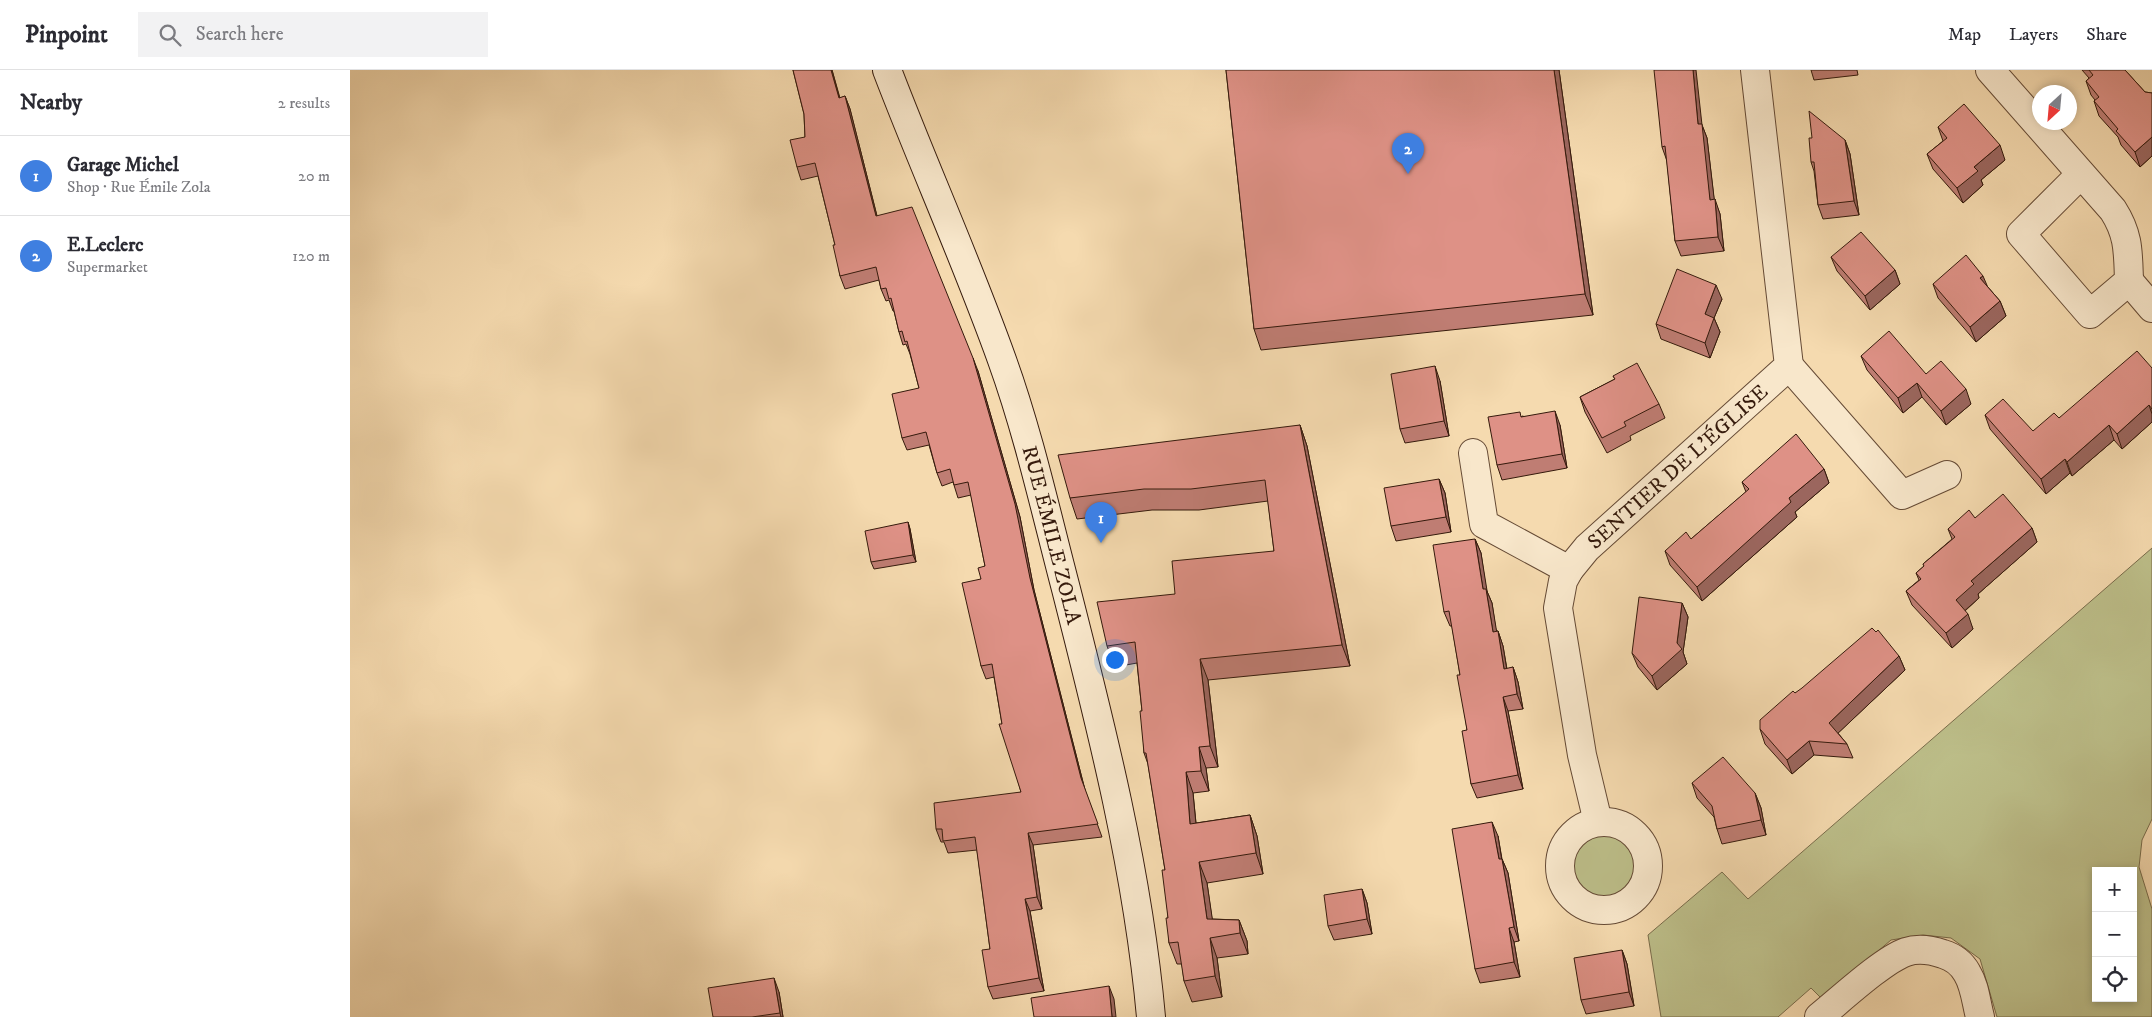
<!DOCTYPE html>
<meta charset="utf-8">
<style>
:root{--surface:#fff;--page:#f2f2f3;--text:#2b2b33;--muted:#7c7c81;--line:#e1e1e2;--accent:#8f2418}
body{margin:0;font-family:"IM FELL DW Pica",serif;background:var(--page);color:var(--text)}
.controls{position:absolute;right:15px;bottom:15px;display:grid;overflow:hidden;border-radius:0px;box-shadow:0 2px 8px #0003}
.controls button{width:45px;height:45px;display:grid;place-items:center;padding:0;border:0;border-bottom:1px solid var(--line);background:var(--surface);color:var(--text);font:25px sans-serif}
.compass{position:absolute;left:1682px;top:15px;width:45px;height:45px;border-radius:50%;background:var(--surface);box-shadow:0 2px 8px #0003;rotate:206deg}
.you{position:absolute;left:764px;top:589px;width:18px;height:18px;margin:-12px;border:4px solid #fff;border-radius:50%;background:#1a73e8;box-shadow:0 0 0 8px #1a73e833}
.badge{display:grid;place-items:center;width:32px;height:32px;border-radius:50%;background:var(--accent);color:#fff;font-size:16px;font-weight:700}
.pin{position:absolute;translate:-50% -41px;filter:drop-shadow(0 1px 2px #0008)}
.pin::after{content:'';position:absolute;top:26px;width:18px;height:15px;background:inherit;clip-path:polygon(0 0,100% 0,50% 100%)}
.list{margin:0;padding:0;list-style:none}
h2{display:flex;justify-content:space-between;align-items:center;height:65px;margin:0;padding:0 20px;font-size:21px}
h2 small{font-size:16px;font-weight:400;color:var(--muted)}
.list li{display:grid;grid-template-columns:32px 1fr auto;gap:15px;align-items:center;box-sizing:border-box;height:80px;padding:0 20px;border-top:1px solid var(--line)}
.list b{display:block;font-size:19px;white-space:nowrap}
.list p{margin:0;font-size:16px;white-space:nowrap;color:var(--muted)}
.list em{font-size:16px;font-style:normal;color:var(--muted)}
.icon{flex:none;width:28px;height:28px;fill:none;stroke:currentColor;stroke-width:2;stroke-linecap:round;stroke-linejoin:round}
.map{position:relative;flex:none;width:1802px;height:947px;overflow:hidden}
header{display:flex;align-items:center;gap:30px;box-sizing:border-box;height:70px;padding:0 25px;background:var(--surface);border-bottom:1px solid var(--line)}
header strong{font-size:24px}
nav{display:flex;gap:28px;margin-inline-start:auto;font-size:18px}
.search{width:350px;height:45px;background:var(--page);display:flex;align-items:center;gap:12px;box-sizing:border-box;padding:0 18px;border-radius:0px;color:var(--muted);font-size:19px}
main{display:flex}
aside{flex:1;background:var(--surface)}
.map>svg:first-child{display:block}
.green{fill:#bdbf8a;stroke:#796c4b;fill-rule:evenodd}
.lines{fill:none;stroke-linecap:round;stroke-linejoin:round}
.minor-casing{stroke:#654a35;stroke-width:30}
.secondary-casing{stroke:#351a0c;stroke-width:30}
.minor{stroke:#f8e7cb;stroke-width:28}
.secondary{stroke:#f8e7cb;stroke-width:28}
.wall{fill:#bf7d73;stroke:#351a0c}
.shaded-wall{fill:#9b665e;stroke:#351a0c}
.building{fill:#de9186;stroke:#351a0c}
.labels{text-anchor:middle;stroke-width:4.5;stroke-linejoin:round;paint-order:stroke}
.street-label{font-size:21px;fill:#351a0c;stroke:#f8e7cb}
</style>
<header>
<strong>Pinpoint</strong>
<div class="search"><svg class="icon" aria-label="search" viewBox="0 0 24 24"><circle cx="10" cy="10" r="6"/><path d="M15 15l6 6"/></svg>Search here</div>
<nav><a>Map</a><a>Layers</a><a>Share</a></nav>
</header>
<main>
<aside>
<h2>Nearby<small>2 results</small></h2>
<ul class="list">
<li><span class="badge" style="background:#3f7fe0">1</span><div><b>Garage Michel</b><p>Shop · Rue Émile Zola</p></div><em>20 m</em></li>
<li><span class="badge" style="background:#3f7fe0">2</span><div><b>E.Leclerc</b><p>Supermarket</p></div><em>120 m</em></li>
</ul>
</aside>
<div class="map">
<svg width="1802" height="947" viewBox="0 0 1802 947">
<rect width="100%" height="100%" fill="#f5daaf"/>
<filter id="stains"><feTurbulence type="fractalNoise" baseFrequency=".004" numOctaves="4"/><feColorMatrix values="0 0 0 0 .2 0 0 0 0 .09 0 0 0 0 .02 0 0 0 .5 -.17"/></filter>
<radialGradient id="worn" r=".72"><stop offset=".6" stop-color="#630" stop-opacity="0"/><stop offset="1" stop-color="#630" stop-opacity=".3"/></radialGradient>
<g class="green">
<path d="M1802 478V749L1792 770 1789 797 1802 839V947H1647L1630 889 1601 868 1573 865 1541 870 1472 929 1461 918 1428 947H1311L1298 865 1372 802 1398 829ZM1746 801H1783V928H1746Z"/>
<circle cx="1254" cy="796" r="36"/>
</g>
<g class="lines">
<defs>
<g id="minor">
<path d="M1640 0 1763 140C1779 165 1778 182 1779 211L1740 244 1671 164 1731 104"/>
<polyline points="1779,211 1802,238"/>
<polyline points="1439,296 1552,425 1597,405"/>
<polyline points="1123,383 1134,454 1219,500"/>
<circle cx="1254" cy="796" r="44"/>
<path id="s1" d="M1248 752 1232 685 1208 538 1213 511 1219 500 1237 478 1439 296 1405 0"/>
<path d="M1469 947C1490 930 1533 890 1556 882 1568 878 1581 880 1593 884 1603 887 1612 894 1617 903 1625 916 1626 932 1630 947"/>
</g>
<g id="secondary">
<path id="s2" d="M537 0C574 97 617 192 652 290 679 365 696 443 716 519 752 660 788 802 801 947"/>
</g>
</defs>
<use href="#minor" class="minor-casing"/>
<use href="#secondary" class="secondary-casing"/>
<use href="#minor" class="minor"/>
<use href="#secondary" class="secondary"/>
</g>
<g class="wall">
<polygon points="443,0 482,0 490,28 495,26 500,39 527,146 628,301 670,447 684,520 735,720 752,767 683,775 692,839 680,841 694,921 643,929 638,917 640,879 627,780 598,783 594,772 591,772 586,759 671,722 652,654 644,607 636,609 631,596 631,509 635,496 621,425 608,428 603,412 592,416 587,403 579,375 557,380 552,368 569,318 560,284 556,274 553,275 549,262 544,241 543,241 539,230 536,231 531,219 529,210 495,219 490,206 485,175 468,106 451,110 447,97 455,67 454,44"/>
<polygon points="876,0 1209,0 1243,245 911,280 904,259"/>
<polygon points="1461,0 1507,0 1508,5 1464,10"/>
<polygon points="1732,0 1775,0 1795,22 1802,23 1802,86 1790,97 1771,75 1768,67 1749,46 1744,31 1745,30 1741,25 1736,11 1739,8"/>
<polygon points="1352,55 1357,68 1364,129 1370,144 1374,181 1331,186 1325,171 1317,91 1312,77"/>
<polygon points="1588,57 1655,90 1631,110 1633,115 1613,133 1583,99 1577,84 1593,71"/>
<polygon points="1495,70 1500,84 1509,145 1473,149 1468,135 1464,101 1461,92"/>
<polygon points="1481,187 1545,200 1550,214 1520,240 1487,201"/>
<polygon points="1583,214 1637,216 1650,231 1656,246 1626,272 1588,228"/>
<polygon points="1372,229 1364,248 1370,262 1360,288 1311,269 1306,254"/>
<polygon points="1511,286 1576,304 1621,334 1596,355 1572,327 1553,343 1517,300"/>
<polygon points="1802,298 1802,352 1772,379 1764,370 1722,406 1720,403 1696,424 1640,359 1635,345 1683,361 1709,348"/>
<polygon points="1263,306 1309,334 1315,348 1280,366 1281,370 1257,383 1235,342 1230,327 1265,309"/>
<polygon points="1090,311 1099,366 1055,373 1050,359"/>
<polygon points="1172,346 1210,355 1217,398 1152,410 1147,395"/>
<polygon points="950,355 957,376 1000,596 858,610 868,697 856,698 859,721 843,723 846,753 900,745 907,766 913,804 857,813 862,849 889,850 897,871 898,884 867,888 872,927 842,932 834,911 832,894 827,894 819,873 818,848 815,800 798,694 794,683 792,641 787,593 765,597 757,576 825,524 924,481 918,431 849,440 802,440 727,449 720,428"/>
<polygon points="1474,399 1479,413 1445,442 1447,447 1352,531 1320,495 1315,481 1341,469 1396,422 1392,412"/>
<polygon points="1089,409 1095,423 1101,462 1046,471 1041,456"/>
<polygon points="1625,448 1682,458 1687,472 1628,524 1629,528 1615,541 1623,559 1602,578 1562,535 1556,521 1569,510 1566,503 1574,496 1573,494 1602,469 1598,459"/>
<polygon points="558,452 560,459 566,492 524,499 521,492"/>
<polygon points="1125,469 1131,483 1136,519 1142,533 1146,561 1148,561 1153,576 1157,599 1163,597 1168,612 1173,639 1158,641 1173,719 1127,728 1121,714 1117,660 1110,605 1102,556 1100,556 1094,542"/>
<polygon points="1332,533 1338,547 1333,582 1337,594 1307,620 1288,597 1282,583"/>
<polygon points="1549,586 1555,600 1488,663 1497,674 1503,688 1464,685 1442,704 1415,674 1410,659 1445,623"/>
<polygon points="1342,713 1405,723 1411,738 1416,765 1372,774 1367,759 1364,747 1347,728"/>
<polygon points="1148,766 1152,789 1158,803 1169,871 1164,872 1170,907 1130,913 1125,899"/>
<polygon points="1012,819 1017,833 1022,864 984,870 978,856"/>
<polygon points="1272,880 1277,894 1284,936 1236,944 1231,930"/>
<polygon points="429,922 433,947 363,947"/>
</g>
<g class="shaded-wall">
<polygon points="481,0 482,0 493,41 489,28"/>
<polygon points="1204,0 1209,0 1243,245 1235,224"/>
<polygon points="1343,0 1346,0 1352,55 1357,68 1366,144 1360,130 1348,54"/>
<polygon points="495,26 500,39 530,158 526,146"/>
<polygon points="1802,67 1802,86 1790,97 1785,82"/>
<polygon points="1495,70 1500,84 1509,145 1504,131"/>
<polygon points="1650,75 1655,90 1631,110 1633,115 1613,133 1607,118 1624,97"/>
<polygon points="1365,129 1370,144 1374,181 1368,167"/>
<polygon points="1545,200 1550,214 1520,240 1515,226"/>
<polygon points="1633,206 1639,220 1630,208"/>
<polygon points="1366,215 1372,229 1364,248 1370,262 1360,288 1355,273 1355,244"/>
<polygon points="1650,231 1656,246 1626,272 1620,257"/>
<polygon points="623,288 628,301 670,447 684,520 735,720 731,708"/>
<polygon points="1085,296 1090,311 1099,366 1094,351"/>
<polygon points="1567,313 1572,327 1553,343 1548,328"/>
<polygon points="1616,319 1621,334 1596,355 1591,341"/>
<polygon points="1799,335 1802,344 1802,352 1772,379 1767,364"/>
<polygon points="1205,341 1210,355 1217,398 1212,384"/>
<polygon points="950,355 957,376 1000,596 992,575"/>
<polygon points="1759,355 1764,370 1722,406 1717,392"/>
<polygon points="1715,389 1720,403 1696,424 1691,409"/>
<polygon points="1474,399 1479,413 1445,442 1447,447 1352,531 1347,517 1439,428"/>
<polygon points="1089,409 1095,423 1101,462 1096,447"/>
<polygon points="558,452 560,459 566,492 563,485"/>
<polygon points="1682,458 1687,472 1628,524 1629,528 1611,544 1606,530 1621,511"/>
<polygon points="1125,469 1131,483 1139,533 1133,519"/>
<polygon points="1136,519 1142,533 1149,576 1143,562"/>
<polygon points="1332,533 1338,547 1333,582 1337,594 1307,620 1302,606 1327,573"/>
<polygon points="1618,544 1623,559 1602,578 1596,563"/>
<polygon points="1148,561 1153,576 1159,613 1154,599"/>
<polygon points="1549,586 1555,600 1484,667 1479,653"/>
<polygon points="850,589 858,610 868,697 860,676"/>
<polygon points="1163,597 1168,612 1173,639 1167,624"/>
<polygon points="1153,627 1158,641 1173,719 1168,705"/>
<polygon points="1459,671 1464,685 1442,704 1437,690"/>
<polygon points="849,677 856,698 859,721 851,701"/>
<polygon points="836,702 843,723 848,775 840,754"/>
<polygon points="1405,723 1411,738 1416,765 1411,750"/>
<polygon points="900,745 907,766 913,804 906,783"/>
<polygon points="1142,752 1148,766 1154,804 1149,789"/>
<polygon points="678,763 683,775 692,839 687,827"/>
<polygon points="1152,789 1158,803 1169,871 1164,857"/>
<polygon points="849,792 857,813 865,867 857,849"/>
<polygon points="1012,819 1017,833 1022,864 1017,849"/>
<polygon points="675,829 680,841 694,921 689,908"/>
<polygon points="889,850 897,871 898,884 890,863"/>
<polygon points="1159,858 1164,872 1170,907 1164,892"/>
<polygon points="860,868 867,888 872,927 865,906"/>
<polygon points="1272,880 1277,894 1284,936 1279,922"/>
<polygon points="424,908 429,922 433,947 431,947 430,943"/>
<polygon points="759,916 764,929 766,947 762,947"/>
</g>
<g class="building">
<polygon points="443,0 481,0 489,28 495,26 526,146 562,137 623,288 665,434 680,508 731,708 748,754 678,763 687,827 675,829 689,908 638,917 632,880 640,879 625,767 593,771 592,759 586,759 584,733 671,722 649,654 652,654 642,594 631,596 612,513 631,509 628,498 635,496 618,412 604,415 600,399 587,403 576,362 552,368 542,324 569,318 557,271 555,272 552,261 549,262 541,228 539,229 536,218 531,219 526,197 490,206 483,175 485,175 465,93 447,97 440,70 455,67 454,44"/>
<polygon points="876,0 1204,0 1235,224 904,259"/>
<polygon points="1304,0 1343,0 1348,54 1352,54 1360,130 1365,129 1368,167 1325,171 1315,76 1312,77"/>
<polygon points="1739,0 1775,0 1795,22 1802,23 1802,67 1785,82 1766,61 1768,59 1744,31 1749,27 1736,11 1743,5"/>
<polygon points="1614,34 1650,75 1624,97 1628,101 1607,118 1577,84 1597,68 1588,57"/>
<polygon points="1459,41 1495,70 1504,131 1468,135 1464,92 1461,92 1459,68 1462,68"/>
<polygon points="1511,162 1545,200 1515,226 1481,187"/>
<polygon points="1616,185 1633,206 1630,208 1650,231 1620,257 1583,214"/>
<polygon points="1327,199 1366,215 1355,244 1364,248 1355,273 1306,254"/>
<polygon points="1539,261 1576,304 1591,291 1616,319 1591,341 1567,313 1548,328 1511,286"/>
<polygon points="1787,281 1802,298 1802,339 1799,335 1767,364 1759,355 1717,392 1715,389 1691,409 1635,345 1653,329 1683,361 1704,343 1709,348"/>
<polygon points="1287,293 1309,334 1274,352 1276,356 1252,368 1230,327 1265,309 1263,306"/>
<polygon points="1085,296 1094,351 1050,359 1041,304"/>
<polygon points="1205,341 1212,384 1147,395 1138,347 1170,342 1171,347"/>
<polygon points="950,355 992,575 850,589 860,676 849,677 851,701 836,702 840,754 900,745 906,783 849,792 857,849 889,850 890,863 860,868 865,906 834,911 828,872 819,873 816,848 818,848 812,800 815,800 796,683 794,683 790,641 792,641 785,572 757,576 747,532 825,524 822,491 924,481 915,410 841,419 794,419 720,428 708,385"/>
<polygon points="1446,364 1474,399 1439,428 1441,432 1347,517 1315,481 1336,462 1341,469 1399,419 1392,412"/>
<polygon points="1089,409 1096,447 1041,456 1034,418"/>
<polygon points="1653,424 1682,458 1621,511 1624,514 1606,530 1618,544 1596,563 1556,521 1571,509 1566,503 1574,496 1573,494 1605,467 1598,459 1619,440 1625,448"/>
<polygon points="558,452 563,485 521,492 515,461"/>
<polygon points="1125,469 1133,519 1136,519 1143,562 1148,561 1154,599 1163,597 1167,624 1153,627 1168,705 1121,714 1112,661 1117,660 1107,605 1110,605 1099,541 1094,542 1083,475"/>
<polygon points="1289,527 1332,533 1327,573 1332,579 1302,606 1282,583"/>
<polygon points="1522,558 1526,562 1528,560 1549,586 1479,653 1497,674 1459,671 1437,690 1410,659 1410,650 1443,621 1445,623 1452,618"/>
<polygon points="1373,687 1405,723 1411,750 1367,759 1362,736 1342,713"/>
<polygon points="1142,752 1149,789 1152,789 1164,857 1159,858 1164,892 1125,899 1102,759"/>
<polygon points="1012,819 1017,849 978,856 974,825"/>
<polygon points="1272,880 1279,922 1231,930 1224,888"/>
<polygon points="424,908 430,943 402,947 363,947 358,918"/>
<polygon points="759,916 762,947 684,947 681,928"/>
</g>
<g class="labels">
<g class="street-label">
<text dy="7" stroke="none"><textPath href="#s1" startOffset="408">SENTIER DE L'ÉGLISE</textPath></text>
<text dy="7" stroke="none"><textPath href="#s2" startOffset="494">RUE ÉMILE ZOLA</textPath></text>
</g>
</g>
<rect width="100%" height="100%" filter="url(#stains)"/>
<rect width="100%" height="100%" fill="url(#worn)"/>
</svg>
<div class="controls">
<button>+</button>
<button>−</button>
<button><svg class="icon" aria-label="locate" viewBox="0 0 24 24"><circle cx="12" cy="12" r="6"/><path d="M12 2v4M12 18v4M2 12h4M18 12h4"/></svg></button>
</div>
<svg class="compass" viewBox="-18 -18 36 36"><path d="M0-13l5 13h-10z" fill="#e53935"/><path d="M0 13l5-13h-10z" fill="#7c7c81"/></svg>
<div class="you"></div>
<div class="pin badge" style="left:751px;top:473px;background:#3f7fe0">1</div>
<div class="pin badge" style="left:1058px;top:104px;background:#3f7fe0">2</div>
</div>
</main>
